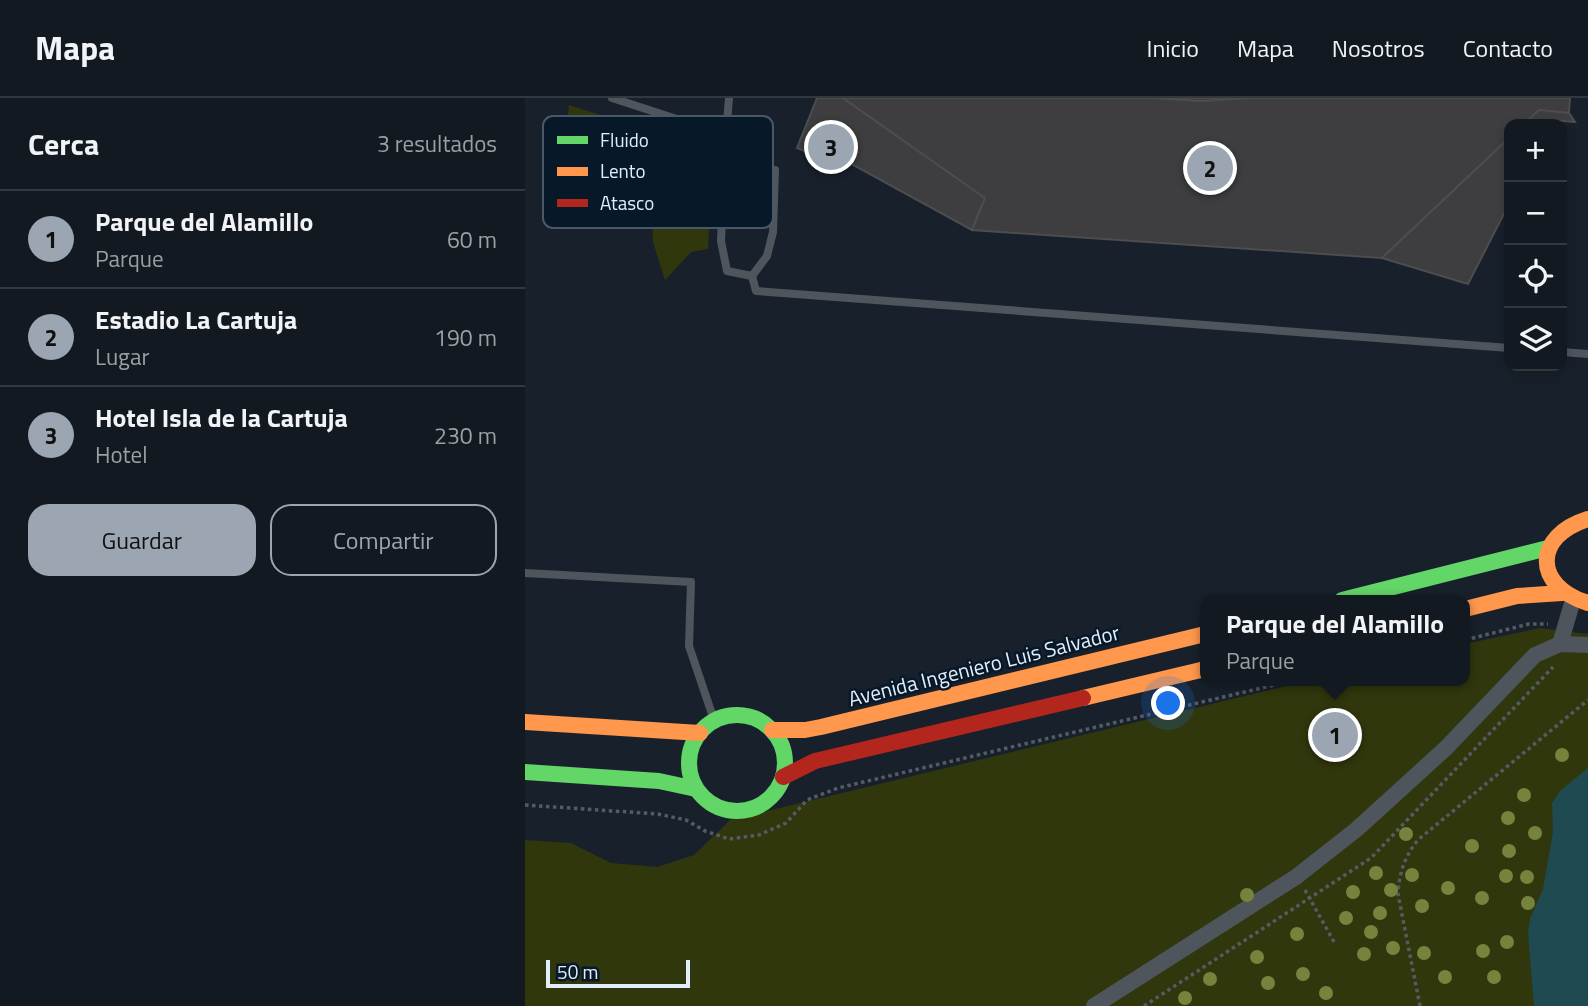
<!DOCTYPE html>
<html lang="es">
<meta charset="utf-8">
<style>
:root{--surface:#121920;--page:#1b2229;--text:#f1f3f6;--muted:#9ca0a5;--line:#31383e;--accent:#9ba6b2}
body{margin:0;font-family:"Titillium Web",sans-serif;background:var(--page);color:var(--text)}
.controls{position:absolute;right:21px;top:21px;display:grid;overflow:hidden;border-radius:14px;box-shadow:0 4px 10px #0003}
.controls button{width:63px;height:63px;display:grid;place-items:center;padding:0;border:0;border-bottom:2px solid var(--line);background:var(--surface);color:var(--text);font:35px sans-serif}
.scale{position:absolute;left:21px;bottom:18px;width:144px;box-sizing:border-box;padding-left:7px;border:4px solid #e2eefa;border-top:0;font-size:19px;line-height:24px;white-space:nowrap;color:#e2eefa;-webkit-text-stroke:5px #071829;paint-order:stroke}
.you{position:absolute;left:644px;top:606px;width:24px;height:24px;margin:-18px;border:5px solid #fff;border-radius:50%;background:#1a73e8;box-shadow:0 0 0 10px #1a73e833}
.badge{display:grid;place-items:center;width:46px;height:46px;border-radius:50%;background:var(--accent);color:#111;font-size:23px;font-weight:700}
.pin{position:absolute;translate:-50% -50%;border:4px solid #fff;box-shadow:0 2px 7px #0006}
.popup{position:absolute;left:675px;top:497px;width:270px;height:91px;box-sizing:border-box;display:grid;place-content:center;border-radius:14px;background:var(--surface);filter:drop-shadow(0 2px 5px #0005);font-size:23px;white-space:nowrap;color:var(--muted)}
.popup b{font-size:26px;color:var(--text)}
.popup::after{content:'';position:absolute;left:50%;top:100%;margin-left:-14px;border:14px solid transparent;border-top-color:var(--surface)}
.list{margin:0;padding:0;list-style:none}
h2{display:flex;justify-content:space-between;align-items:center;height:91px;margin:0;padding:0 28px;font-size:30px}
h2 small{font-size:23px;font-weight:400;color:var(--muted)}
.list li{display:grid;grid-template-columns:46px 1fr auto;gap:21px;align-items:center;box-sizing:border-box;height:98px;padding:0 28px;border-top:2px solid var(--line)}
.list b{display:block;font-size:26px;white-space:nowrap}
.list p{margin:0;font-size:23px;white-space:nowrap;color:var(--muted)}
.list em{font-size:23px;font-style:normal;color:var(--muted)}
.actions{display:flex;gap:14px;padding:21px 28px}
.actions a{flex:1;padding:16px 0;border:2px solid var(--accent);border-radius:21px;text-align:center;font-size:24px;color:var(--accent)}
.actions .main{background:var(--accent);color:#111}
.icon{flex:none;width:38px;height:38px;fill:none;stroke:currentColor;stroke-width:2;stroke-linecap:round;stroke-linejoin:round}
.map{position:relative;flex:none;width:1063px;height:908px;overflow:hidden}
header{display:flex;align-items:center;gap:42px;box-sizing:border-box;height:98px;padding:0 35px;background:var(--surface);border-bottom:2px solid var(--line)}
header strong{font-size:33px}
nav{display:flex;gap:38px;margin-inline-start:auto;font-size:24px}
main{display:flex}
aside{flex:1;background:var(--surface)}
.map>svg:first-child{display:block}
.green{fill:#31370c}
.water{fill:#204a52}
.building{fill:#3e3d3f;stroke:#4d4c4e;stroke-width:2}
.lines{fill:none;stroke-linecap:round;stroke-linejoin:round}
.path{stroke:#545c63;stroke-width:3.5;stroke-dasharray:3.5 3.5;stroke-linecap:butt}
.lane{stroke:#4e555d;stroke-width:8}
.street{stroke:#4e555d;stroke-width:16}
.fast{stroke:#63d668;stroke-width:16}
.slow{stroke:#ff974d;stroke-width:16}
.jam{stroke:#b3261e;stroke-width:16}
.tree{fill:#75833d}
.labels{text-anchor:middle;stroke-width:5;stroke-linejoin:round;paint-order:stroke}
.street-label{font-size:21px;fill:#e2eefa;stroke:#071829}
.key{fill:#071829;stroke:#495868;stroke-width:2}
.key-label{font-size:19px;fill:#e2eefa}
</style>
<header>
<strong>Mapa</strong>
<nav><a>Inicio</a><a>Mapa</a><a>Nosotros</a><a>Contacto</a></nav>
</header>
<main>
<aside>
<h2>Cerca<small>3 resultados</small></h2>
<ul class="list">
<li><span class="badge">1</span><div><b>Parque del Alamillo</b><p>Parque</p></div><em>60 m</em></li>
<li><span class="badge">2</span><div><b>Estadio La Cartuja</b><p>Lugar</p></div><em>190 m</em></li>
<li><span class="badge">3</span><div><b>Hotel Isla de la Cartuja</b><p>Hotel</p></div><em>230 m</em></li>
</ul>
<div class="actions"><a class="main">Guardar</a><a>Compartir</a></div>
</aside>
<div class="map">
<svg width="1063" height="908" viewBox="0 0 1063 908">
<rect width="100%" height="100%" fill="#18212b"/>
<g class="green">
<polygon points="44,7 188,53 183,151 166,154 140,182 128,144 127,113 37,90"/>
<polygon points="1015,530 1063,536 1063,908 0,908 0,742 46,745 86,765 132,769 169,757 205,722 782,583 940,583 940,546"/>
</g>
<polygon class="water" points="1063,670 1063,908 1009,908 1003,835 1005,821 1018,791 1028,734 1027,705 1036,692"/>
<g class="building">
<polygon points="292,0 318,0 460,100 447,132 303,53 298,61 272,50"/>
<polygon points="318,0 630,0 676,3 722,0 1045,0 1044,15 1014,12 999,26 984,26 984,40 857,160 447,132 460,100"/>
<polygon points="630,0 722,0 676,3"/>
<polygon points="1014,12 1044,15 1050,24 1027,22 1025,26 999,26"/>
<polygon points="984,40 984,106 943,186 857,160"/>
</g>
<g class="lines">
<g class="path">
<polyline points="940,542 1004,526 1023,526"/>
<polyline points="0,707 133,716 161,722 180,733 204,741 234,737 261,725 282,702 313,690 766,583"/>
<polyline points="780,792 809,844"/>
<polyline points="619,908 846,760 1028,569"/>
<path d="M895 908 873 796C874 775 880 757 894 741L1063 602"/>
</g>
<g class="lane">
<polyline points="87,0 201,37 196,143 202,173 227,178 242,158 248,134 250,72"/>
<polyline points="201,37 204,0"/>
<polyline points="227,178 231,193 984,250"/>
<polyline points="1037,254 1063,256"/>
<polyline points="0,475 166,484 164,548 189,622"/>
</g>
<g class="street">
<polyline points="1035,546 1048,502"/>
<polyline points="569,908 771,779 832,731 921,650 1010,557 1035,546 1063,547"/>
</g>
<g class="fast">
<polyline points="817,502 1023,450"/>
<circle cx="212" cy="665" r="48"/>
<polyline points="0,674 134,683 171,691"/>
</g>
<g class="slow">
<path d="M1063 421C1008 438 1008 488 1063 505"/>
<polyline points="940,511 992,498 1037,495"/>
<polyline points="558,600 680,571"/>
<polyline points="0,624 175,635"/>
<polyline points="247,632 280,632 296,629 680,536"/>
</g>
<polyline class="jam" points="258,679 290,663 558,600"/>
</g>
<g class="tree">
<circle cx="1037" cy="657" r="7"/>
<circle cx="999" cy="697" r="7"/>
<circle cx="983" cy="720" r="7"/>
<circle cx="1010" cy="735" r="7"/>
<circle cx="881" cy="736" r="7"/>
<circle cx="947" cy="748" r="7"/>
<circle cx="984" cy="753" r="7"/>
<circle cx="851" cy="775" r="7"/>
<circle cx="887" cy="777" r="7"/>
<circle cx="981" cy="778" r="7"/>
<circle cx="1002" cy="779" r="7"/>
<circle cx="923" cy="790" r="7"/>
<circle cx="866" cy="792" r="7"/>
<circle cx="828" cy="794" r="7"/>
<circle cx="722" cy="797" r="7"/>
<circle cx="957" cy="800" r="7"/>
<circle cx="1003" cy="805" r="7"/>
<circle cx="897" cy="808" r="7"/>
<circle cx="855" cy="815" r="7"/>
<circle cx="821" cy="820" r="7"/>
<circle cx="846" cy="834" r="7"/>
<circle cx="772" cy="836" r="7"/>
<circle cx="982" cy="844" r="7"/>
<circle cx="868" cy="850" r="7"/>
<circle cx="958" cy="853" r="7"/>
<circle cx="899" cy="855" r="7"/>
<circle cx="839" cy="856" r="7"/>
<circle cx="732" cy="859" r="7"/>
<circle cx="778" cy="876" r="7"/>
<circle cx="920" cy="879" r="7"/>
<circle cx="969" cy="879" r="7"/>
<circle cx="685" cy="881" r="7"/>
<circle cx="743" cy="885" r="7"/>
<circle cx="801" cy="895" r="7"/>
<circle cx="660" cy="900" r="7"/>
</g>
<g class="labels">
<g class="street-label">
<text transform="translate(459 568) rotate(-14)" y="7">Avenida Ingeniero Luis Salvador</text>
</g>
</g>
<rect x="18" y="18" width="230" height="112" rx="10" class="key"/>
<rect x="32" y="38" width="31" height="8" fill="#63d668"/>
<rect x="32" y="69" width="31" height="9" fill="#ff974d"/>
<rect x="32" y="101" width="31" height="8" fill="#b3261e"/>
<g class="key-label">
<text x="75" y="49">Fluido</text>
<text x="75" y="80">Lento</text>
<text x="75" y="112">Atasco</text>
</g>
</svg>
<div class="controls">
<button>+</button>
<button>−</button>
<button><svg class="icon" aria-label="locate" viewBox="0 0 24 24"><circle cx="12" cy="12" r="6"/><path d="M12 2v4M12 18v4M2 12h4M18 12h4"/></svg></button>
<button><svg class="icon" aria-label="layers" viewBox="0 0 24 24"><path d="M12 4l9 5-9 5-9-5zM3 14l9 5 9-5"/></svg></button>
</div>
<div class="scale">50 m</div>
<div class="you"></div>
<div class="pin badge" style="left:810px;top:637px">1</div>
<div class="popup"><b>Parque del Alamillo</b>Parque</div>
<div class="pin badge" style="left:685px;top:70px">2</div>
<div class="pin badge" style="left:306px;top:49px">3</div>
</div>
</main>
